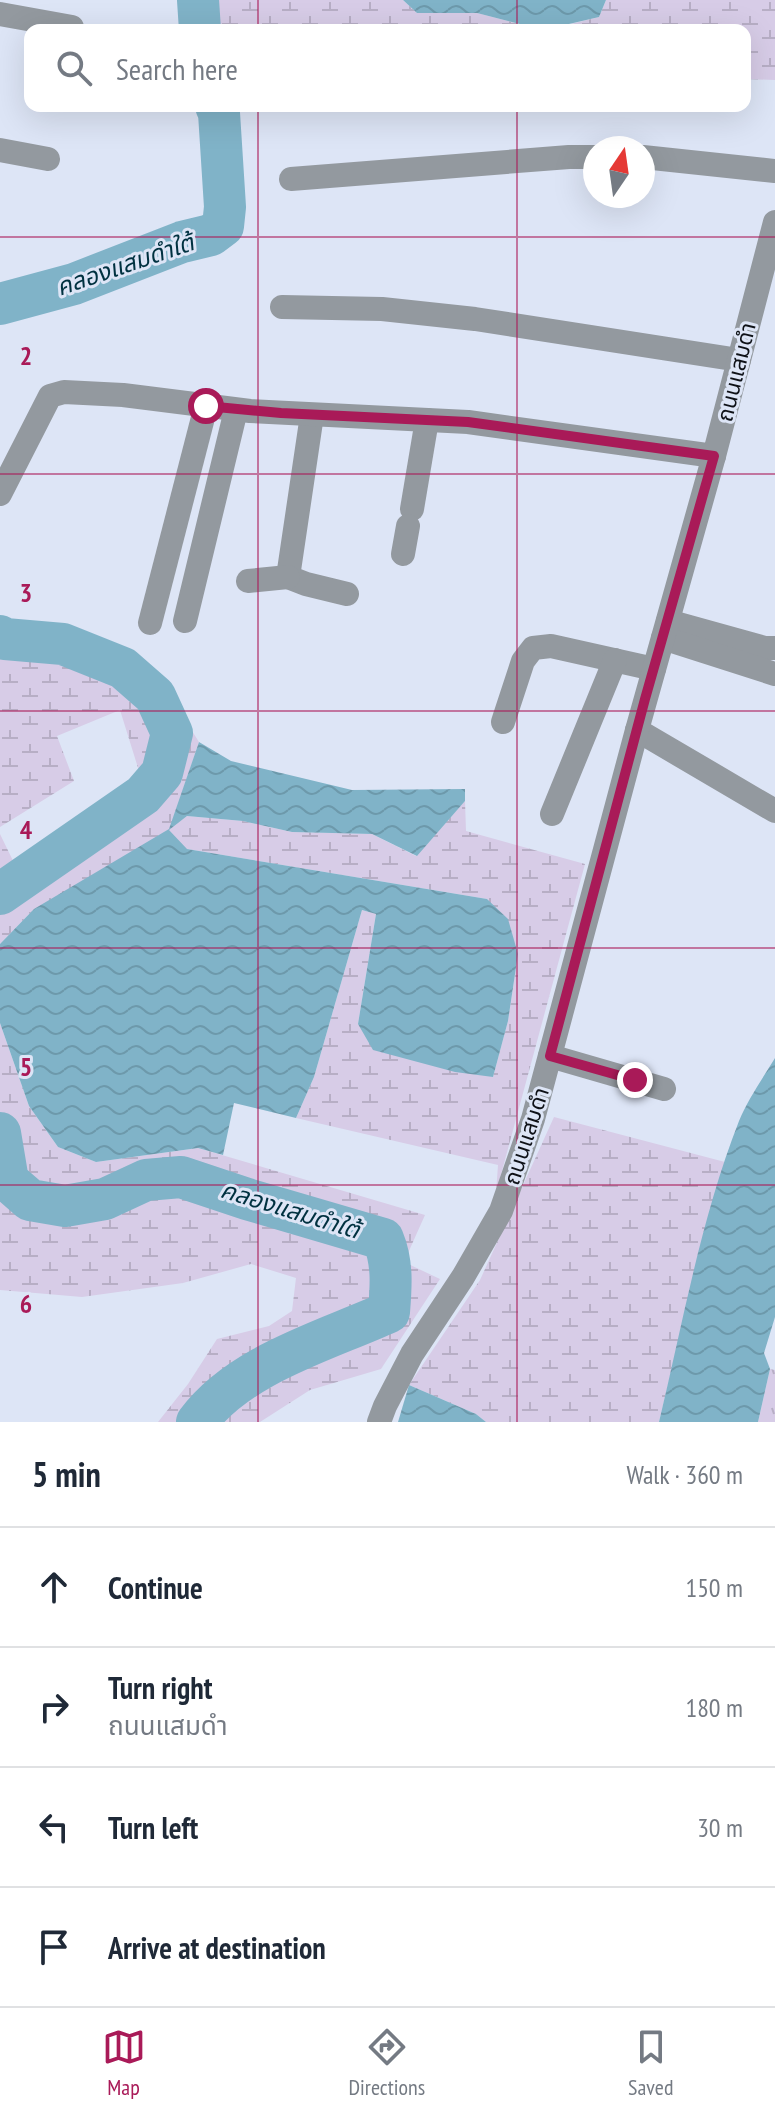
<!DOCTYPE html>
<meta charset="utf-8">
<style>
:root{--surface:#fff;--page:#f6f6f7;--text:#1f2937;--muted:#747a83;--line:#e0e1e3;--accent:#a91a58}
body{margin:0;font-family:"PT Sans Narrow","Noto Sans Thai",sans-serif;background:var(--page);color:var(--text)}
.compass{position:absolute;left:583px;top:136px;width:72px;height:72px;border-radius:50%;background:var(--surface);box-shadow:0 8px 32px #0002;rotate:13deg}
.stop{position:absolute;width:24px;height:24px;margin:-18px;border:6px solid #a91a58;border-radius:50%;background:#fff}
.stop.end{background:#a91a58;border-color:#fff;box-shadow:0 2px 8px #0008}
.list{margin:0;padding:0;list-style:none}
h2{display:flex;justify-content:space-between;align-items:center;height:104px;margin:0;padding:0 32px;font-size:34px}
h2 small{font-size:26px;font-weight:400;color:var(--muted)}
.list li{display:grid;grid-template-columns:52px 1fr auto;gap:24px;align-items:center;box-sizing:border-box;height:120px;padding:0 32px;border-top:2px solid var(--line)}
.list b{display:block;font-size:30px;white-space:nowrap}
.list p{margin:0;font-size:26px;white-space:nowrap;color:var(--muted)}
.list em{font-size:26px;font-style:normal;color:var(--muted)}
.icon{flex:none;width:44px;height:44px;fill:none;stroke:currentColor;stroke-width:2;stroke-linecap:round;stroke-linejoin:round}
.map{position:relative;flex:none;width:775px;height:1422px;overflow:hidden}
.search{position:absolute;background:var(--surface);box-shadow:0 8px 32px #0002;left:24px;right:24px;top:24px;height:88px;display:flex;align-items:center;gap:20px;box-sizing:border-box;padding:0 28px;border-radius:16px;color:var(--muted);font-size:30px}
.sheet{height:584px;background:var(--surface)}
nav{display:flex;justify-content:space-around;align-items:center;box-sizing:border-box;height:112px;border-top:2px solid var(--line);background:var(--surface);font-size:22px;color:var(--muted)}
nav a{display:grid;justify-items:center;gap:4px}
nav .on{color:var(--accent)}
.map>svg:first-child{display:block}
.grass{fill:url(#grass-tufts)}
.wetland{fill:url(#wetland-marsh)}
.water{fill:url(#water-waves)}
.lines{fill:none;stroke-linecap:round;stroke-linejoin:round}
.river{stroke:#80b3c8;stroke-width:42}
.minor{stroke:#93999f;stroke-width:24}
.route{stroke:#a91a58;stroke-width:10}
.grid{fill:none;stroke:#a91a58;stroke-width:2;stroke-opacity:0.55}
.labels{text-anchor:middle;stroke-width:6;stroke-linejoin:round;paint-order:stroke}
.street-label{font-size:22px;fill:#0e1117;stroke:#dde5f6}
.water-label{font-size:24px;font-style:italic;fill:#003140;stroke:#dde5f6}
.grid-label{font-size:26px;text-anchor:middle;font-weight:bold;fill:#a91a58;stroke:#dde5f6;stroke-width:6;stroke-linejoin:round;paint-order:stroke}
</style>
<div class="map">
<svg width="775" height="1422" viewBox="0 0 775 1422">
<defs>
<pattern id="grass-tufts" width="24" height="20" patternUnits="userSpaceOnUse" patternTransform="scale(2)"><rect width="24" height="20" fill="#d7cce7"/><path d="M3 7l-1-3M5 7V3M7 7l1-3M15 17l-1-3M17 17v-4M19 17l1-3" fill="none" stroke="#b7aec5"/></pattern>
<pattern id="wetland-marsh" width="20" height="14" patternUnits="userSpaceOnUse" patternTransform="scale(2)"><rect width="20" height="14" fill="#d7cce7"/><path d="M1 5h8M5 5V1M11 12h8M15 12V8" fill="none" stroke="#b7aec5"/></pattern>
<pattern id="water-waves" width="16" height="10" patternUnits="userSpaceOnUse" patternTransform="scale(2)"><rect width="16" height="10" fill="#80b3c8"/><path d="M0 5q4-4 8 0t8 0" fill="none" stroke="#6d99ab"/></pattern>
</defs>
<rect width="100%" height="100%" fill="#dde5f6"/>
<polygon class="grass" points="770,1369 775,1370 775,1422 758,1422"/>
<g class="wetland">
<polygon points="219,0 403,0 417,13 477,13 543,30 219,30"/>
<polygon points="606,0 775,0 775,80 745,79 745,30 547,30 599,17"/>
<polygon points="0,621 107,646 161,682 199,742 170,828 187,816 243,821 292,832 372,834 416,856 465,801 466,831 585,864 496,1193 498,1165 296,1118 314,1077 362,910 376,914 358,1024 493,1077 508,1021 518,954 487,899 187,849 34,909 0,944 0,834 17,869 131,793 139,771 120,710 57,736 74,781 0,827"/>
<polygon points="0,1023 29,1106 58,1147 96,1162 198,1148 425,1215 404,1262 440,1279 381,1369 310,1390 260,1422 158,1422 188,1384 217,1339 269,1326 292,1311 296,1278 251,1264 183,1283 82,1297 0,1290"/>
<polygon points="554,1117 725,1162 703,1238 659,1422 486,1422 476,1414 409,1385 480,1280"/>
</g>
<g class="water">
<polygon points="403,0 606,0 599,17 543,30 477,13 417,13"/>
<polygon points="199,742 231,761 352,790 465,789 465,801 417,856 372,834 292,832 243,821 187,816 169,830 187,849 487,899 508,919 518,954 508,1021 493,1077 455,1072 373,1050 358,1024 376,914 362,910 314,1077 296,1118 234,1103 223,1155 198,1148 96,1162 58,1147 29,1106 0,1023 0,944 34,909 169,829"/>
<path d="M775 1058V1317L764 1353 770 1369 758 1422H659C683 1322 701 1218 739 1121 748 1099 763 1078 775 1058Z"/>
<polygon points="409,1385 476,1414 486,1422 398,1422"/>
</g>
<g class="lines">
<g class="river">
<polyline points="198,0 200,30"/>
<polyline points="0,304 74,284 182,242 211,235 223,226 225,207 219,113 216,106"/>
<polyline points="0,636 5,639 63,644 123,668 155,696 172,733 162,773 143,795 0,894"/>
<path d="M0 1133 8 1181 30 1200 65 1206 105 1199 146 1180 181 1177 247 1199 383 1239C393 1263 391 1287 389 1312 325 1341 240 1364 197 1422"/>
</g>
<g class="minor">
<polyline points="0,14 72,27"/>
<polyline points="0,150 48,159"/>
<polyline points="643,157 775,171"/>
<polyline points="291,179 569,157 595,157"/>
<polyline points="282,307 382,309 475,319 739,360"/>
<polyline points="312,415 288,577 306,584 347,594"/>
<polyline points="0,494 50,396 64,392 123,395 250,411 468,422 714,456"/>
<polyline points="412,509 427,420"/>
<polyline points="403,554 408,526"/>
<polyline points="248,581 288,577"/>
<polyline points="185,621 236,410"/>
<polyline points="668,621 765,648 775,648"/>
<polyline points="150,623 206,406"/>
<polyline points="663,638 775,674"/>
<polyline points="503,722 523,661 533,648 551,646 654,669"/>
<polyline points="637,730 775,811"/>
<polyline points="552,814 615,660"/>
<polyline points="550,1056 664,1089"/>
<polyline points="379,1422 385,1406 412,1354 463,1277 501,1211 533,1119 637,730 714,456 775,222"/>
</g>
</g>
<g class="lines">
<polyline class="route" points="206,406 281,413 468,422 714,456 645,699 550,1056 635,1080"/>
</g>
<path class="grid" d="M258 0V30M517 0V30M258 106V1422M517 106V1422M0 237H775M0 474H775M0 711H775M0 948H775M0 1185H775"/>
<g class="labels">
<g class="street-label">
<text transform="translate(736 372) rotate(-76)" y="8">ถนนแสมดำ</text>
<text transform="translate(526 1136) rotate(-72)" y="8">ถนนแสมดำ</text>
</g>
<g class="water-label">
<text transform="translate(125 265) rotate(-19)" y="8">คลองแสมดำใต้</text>
<text transform="translate(290 1210) rotate(17)" y="8">คลองแสมดำใต้</text>
</g>
</g>
<g class="grid-label">
<text x="26" y="365">2</text>
<text x="26" y="602">3</text>
<text x="26" y="839">4</text>
<text x="26" y="1076">5</text>
<text x="26" y="1313">6</text>
</g>
</svg>
<svg class="compass" viewBox="-18 -18 36 36"><path d="M0-13l5 13h-10z" fill="#e53935"/><path d="M0 13l5-13h-10z" fill="#747a83"/></svg>
<div class="stop" style="left:206px;top:406px"></div>
<div class="stop end" style="left:635px;top:1080px"></div>
<div class="search"><svg class="icon" aria-label="search" viewBox="0 0 24 24"><circle cx="10" cy="10" r="6"/><path d="M15 15l6 6"/></svg>Search here</div>
</div>
<section class="sheet">
<h2>5 min<small>Walk · 360 m</small></h2>
<ul class="list">
<li><svg class="icon" aria-label="ahead" viewBox="0 0 24 24"><path d="M12 20V5M6 11l6-6 6 6"/></svg><div><b>Continue</b></div><em>150 m</em></li>
<li><svg class="icon" aria-label="right" viewBox="0 0 24 24"><path d="M7 20v-9h11M14 6l5 5-5 5"/></svg><div><b>Turn right</b><p>ถนนแสมดำ</p></div><em>180 m</em></li>
<li><svg class="icon" aria-label="left" viewBox="0 0 24 24"><path d="M17 20v-9H6M10 6l-5 5 5 5"/></svg><div><b>Turn left</b></div><em>30 m</em></li>
<li><svg class="icon" aria-label="arrive" viewBox="0 0 24 24"><path d="M6 21V4h12l-3 4 3 4H6"/></svg><div><b>Arrive at destination</b></div></li>
</ul>
</section>
<nav>
<a class="on"><svg class="icon" aria-label="map" viewBox="0 0 24 24"><path d="M3 6l6-2 6 2 6-2v14l-6 2-6-2-6 2zM9 4v14M15 6v14"/></svg>Map</a>
<a><svg class="icon" aria-label="directions" viewBox="0 0 24 24"><path d="M12 3l9 9-9 9-9-9zM9 14v-3h6M13 9l2 2-2 2"/></svg>Directions</a>
<a><svg class="icon" aria-label="saved" viewBox="0 0 24 24"><path d="M7 4h10v16l-5-4-5 4z"/></svg>Saved</a>
</nav>
